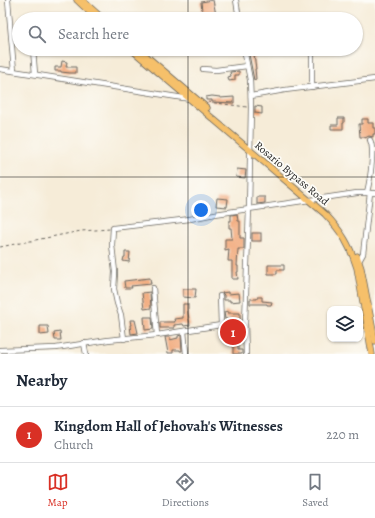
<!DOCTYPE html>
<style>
:root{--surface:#fff;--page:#f2f2f3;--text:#1f2937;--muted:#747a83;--line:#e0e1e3;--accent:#d93025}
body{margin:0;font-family:Alegreya,serif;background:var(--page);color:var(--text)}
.controls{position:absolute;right:12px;bottom:12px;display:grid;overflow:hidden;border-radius:8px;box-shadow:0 1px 3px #0004}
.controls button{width:36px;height:36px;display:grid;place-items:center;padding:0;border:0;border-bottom:1px solid var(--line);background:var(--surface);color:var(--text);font:20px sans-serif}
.you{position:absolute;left:201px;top:210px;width:14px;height:14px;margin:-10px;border:3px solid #fff;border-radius:50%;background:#1a73e8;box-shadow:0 0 0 6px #1a73e833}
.badge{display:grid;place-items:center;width:26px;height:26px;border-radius:50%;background:var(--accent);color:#fff;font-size:13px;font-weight:700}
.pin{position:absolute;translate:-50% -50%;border:2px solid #fff;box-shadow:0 1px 4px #0006}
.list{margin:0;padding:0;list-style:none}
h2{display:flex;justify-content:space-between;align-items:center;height:52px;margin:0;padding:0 16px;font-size:17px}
h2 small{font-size:13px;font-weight:400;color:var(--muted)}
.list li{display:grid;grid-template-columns:26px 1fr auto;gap:12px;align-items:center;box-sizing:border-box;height:56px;padding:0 16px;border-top:1px solid var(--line)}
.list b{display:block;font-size:15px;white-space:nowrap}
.list p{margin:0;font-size:13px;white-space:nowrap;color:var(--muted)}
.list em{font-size:13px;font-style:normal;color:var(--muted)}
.icon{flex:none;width:22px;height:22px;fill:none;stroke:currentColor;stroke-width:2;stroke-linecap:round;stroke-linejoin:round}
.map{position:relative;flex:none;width:375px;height:354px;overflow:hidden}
.search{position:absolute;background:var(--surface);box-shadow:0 1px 3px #0004;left:12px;right:12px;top:12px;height:44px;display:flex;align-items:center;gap:10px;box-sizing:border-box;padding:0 14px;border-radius:22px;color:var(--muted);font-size:15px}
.sheet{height:108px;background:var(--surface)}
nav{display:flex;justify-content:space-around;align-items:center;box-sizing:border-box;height:56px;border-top:1px solid var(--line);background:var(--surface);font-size:11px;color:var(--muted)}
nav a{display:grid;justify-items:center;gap:2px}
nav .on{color:var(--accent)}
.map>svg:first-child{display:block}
.building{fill:#f1a575}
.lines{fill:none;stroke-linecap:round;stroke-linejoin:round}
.minor-casing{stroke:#68655e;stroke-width:6}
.major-casing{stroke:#68655e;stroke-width:7}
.path{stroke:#68655e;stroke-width:1;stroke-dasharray:3 3;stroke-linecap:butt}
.minor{stroke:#fff;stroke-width:4.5}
.major{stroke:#f6c06b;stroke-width:5.5}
.grid{fill:none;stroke:#1c1c1c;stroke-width:1;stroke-opacity:0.55}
.labels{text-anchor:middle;stroke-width:3.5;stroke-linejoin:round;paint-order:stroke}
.street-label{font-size:11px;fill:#1c1c1c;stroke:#fdfcf7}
</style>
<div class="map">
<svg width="375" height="354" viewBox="0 0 375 354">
<rect width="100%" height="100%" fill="#fdfcf7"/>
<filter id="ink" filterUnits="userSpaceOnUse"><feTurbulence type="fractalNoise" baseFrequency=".025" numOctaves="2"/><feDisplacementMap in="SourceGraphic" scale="8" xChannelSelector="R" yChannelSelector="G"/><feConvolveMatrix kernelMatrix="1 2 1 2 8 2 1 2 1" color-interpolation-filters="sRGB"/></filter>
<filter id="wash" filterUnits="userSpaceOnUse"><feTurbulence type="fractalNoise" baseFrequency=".012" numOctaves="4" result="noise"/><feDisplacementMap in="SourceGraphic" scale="16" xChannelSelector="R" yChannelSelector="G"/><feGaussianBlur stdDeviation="0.9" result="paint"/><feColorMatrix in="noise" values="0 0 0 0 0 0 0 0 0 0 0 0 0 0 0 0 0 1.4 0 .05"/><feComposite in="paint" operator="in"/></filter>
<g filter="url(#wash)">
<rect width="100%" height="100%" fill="#f6ecd8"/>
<g id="blocks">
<g class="building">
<polygon points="213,0 216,15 229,13 230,19 203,19 201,2"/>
<polygon points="248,49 261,49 262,53 254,54 256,69 255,69 256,79 254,80"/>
<polygon points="62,61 67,62 66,67 76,67 76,73 70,73 61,72 61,71 55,71 55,67 61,67"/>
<polygon points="239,71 239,75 235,75 235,80 229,81 228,77 231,76 230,72"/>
<polygon points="212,96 220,97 220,98 234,97 234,103 212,102 212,100 206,100 206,97"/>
<polygon points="255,106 262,107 262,114 255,113"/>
<polygon points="338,118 344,118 344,123 343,123 343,129 331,129 331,125 338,125"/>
<polygon points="362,119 368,119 368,123 373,123 373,128 375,128 375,134 373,134 373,137 369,136 365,138 365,137 360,137 359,124 362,124"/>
<polygon points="237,169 246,170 245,178 236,177"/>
<polygon points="257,197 265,197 265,203 257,204"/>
<polygon points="217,198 228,199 227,207 216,206"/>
<polygon points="237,214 238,221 240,221 240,238 244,238 244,249 238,249 237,266 238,266 238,272 237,272 238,279 232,279 232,261 228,261 229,249 225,250 225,239 232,239 231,228 229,228 229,221 231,221 231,215"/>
<rect x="252" y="233" width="9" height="8"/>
<polygon points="125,252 130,252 129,262 123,261 124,257 125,257"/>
<polygon points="268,265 284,265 284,270 277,270 277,274 268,274"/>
<polygon points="150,278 151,284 131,286 132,288 125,288 124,281"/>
<polygon points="183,289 196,289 195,298 183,297"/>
<polygon points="150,292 151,308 144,309 142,293"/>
<polygon points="228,292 228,294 239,293 240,301 230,302 230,300 224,300 224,295 222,293"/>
<polygon points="257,297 262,297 262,301 272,302 271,305 267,305 267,304 250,304 250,299 257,299"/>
<polygon points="183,304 188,304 188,313 190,325 184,326 183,324 174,325 174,328 160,328 160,322 175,322 174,319 183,318"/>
<polygon points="228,311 228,313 240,313 240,320 230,320 230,319 225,319 224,312"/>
<polygon points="144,317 152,317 153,329 145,330"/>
<polygon points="130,320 135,320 138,333 131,334 130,325 131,325"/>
<polygon points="40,326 48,326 49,334 40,335"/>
<polygon points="241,327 242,343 235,343 234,337 224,338 224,329"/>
<polygon points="60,332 61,340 55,340 54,333"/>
<polygon points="181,335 182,351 180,351 180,350 173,350 173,353 168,353 165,337 170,337 170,340 178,338 178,336"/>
<polygon points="233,345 238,345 238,350 242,350 242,354 233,354"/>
</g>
</g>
</g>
<g filter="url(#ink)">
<use href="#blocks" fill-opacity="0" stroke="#68655e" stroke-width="1"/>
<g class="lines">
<defs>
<g id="minor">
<polyline points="8,0 14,71"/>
<polyline points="236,0 239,19"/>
<polyline points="33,49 35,74"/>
<polyline points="244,49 250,80 251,107 249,209 245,323 246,354"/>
<polyline points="0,69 190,99"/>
<polyline points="203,69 216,70 247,66"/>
<polyline points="312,87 312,50"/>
<polyline points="251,96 285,90 375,79"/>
<path d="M367 192C370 181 375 149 370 140"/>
<polyline points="359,261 363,254 370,193"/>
<polyline points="153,288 157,335"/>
<polyline points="220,296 221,325"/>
<polyline points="184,331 186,354"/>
<polyline points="124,339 121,315 117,303 114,289 115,272 112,245 113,228 190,219 215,214 357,193 375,193"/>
<polyline points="84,343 86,354"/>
<polyline points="0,350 56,348 108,340 157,335 221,325 245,323"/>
</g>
<g id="major">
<polyline points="77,0 97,19"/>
<polyline points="82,0 103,19"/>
<path d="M131 49 325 214C342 232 350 245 357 268L372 354"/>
<polyline points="138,49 207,108"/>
<polyline points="357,256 361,268 375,341"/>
</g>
</defs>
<use href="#minor" class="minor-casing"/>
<use href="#major" class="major-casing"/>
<g class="path">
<polyline points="208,102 247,107"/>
<polyline points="0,247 81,231 110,229"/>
</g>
<use href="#minor" class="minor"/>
<use href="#major" class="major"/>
</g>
</g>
<path class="grid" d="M188 0V19M188 49V354M0 177H375"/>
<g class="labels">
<g class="street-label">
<text transform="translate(292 173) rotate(40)" y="4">Rosario Bypass Road</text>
</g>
</g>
</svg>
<div class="controls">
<button><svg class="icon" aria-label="layers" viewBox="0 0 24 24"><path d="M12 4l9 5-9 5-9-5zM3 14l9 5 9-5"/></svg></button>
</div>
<div class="you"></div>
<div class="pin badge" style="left:233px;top:332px">1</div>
<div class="search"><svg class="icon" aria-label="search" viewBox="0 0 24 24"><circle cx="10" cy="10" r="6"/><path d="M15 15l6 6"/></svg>Search here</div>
</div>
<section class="sheet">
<h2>Nearby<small></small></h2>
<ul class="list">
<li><span class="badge">1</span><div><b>Kingdom Hall of Jehovah's Witnesses</b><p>Church</p></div><em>220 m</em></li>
</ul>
</section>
<nav>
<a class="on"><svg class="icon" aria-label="map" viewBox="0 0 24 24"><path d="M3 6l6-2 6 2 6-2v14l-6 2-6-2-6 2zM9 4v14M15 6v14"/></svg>Map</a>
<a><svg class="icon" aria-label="directions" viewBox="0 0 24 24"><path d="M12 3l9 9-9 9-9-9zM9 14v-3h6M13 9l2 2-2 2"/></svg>Directions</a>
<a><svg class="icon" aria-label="saved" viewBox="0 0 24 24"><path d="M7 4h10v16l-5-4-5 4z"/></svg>Saved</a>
</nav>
